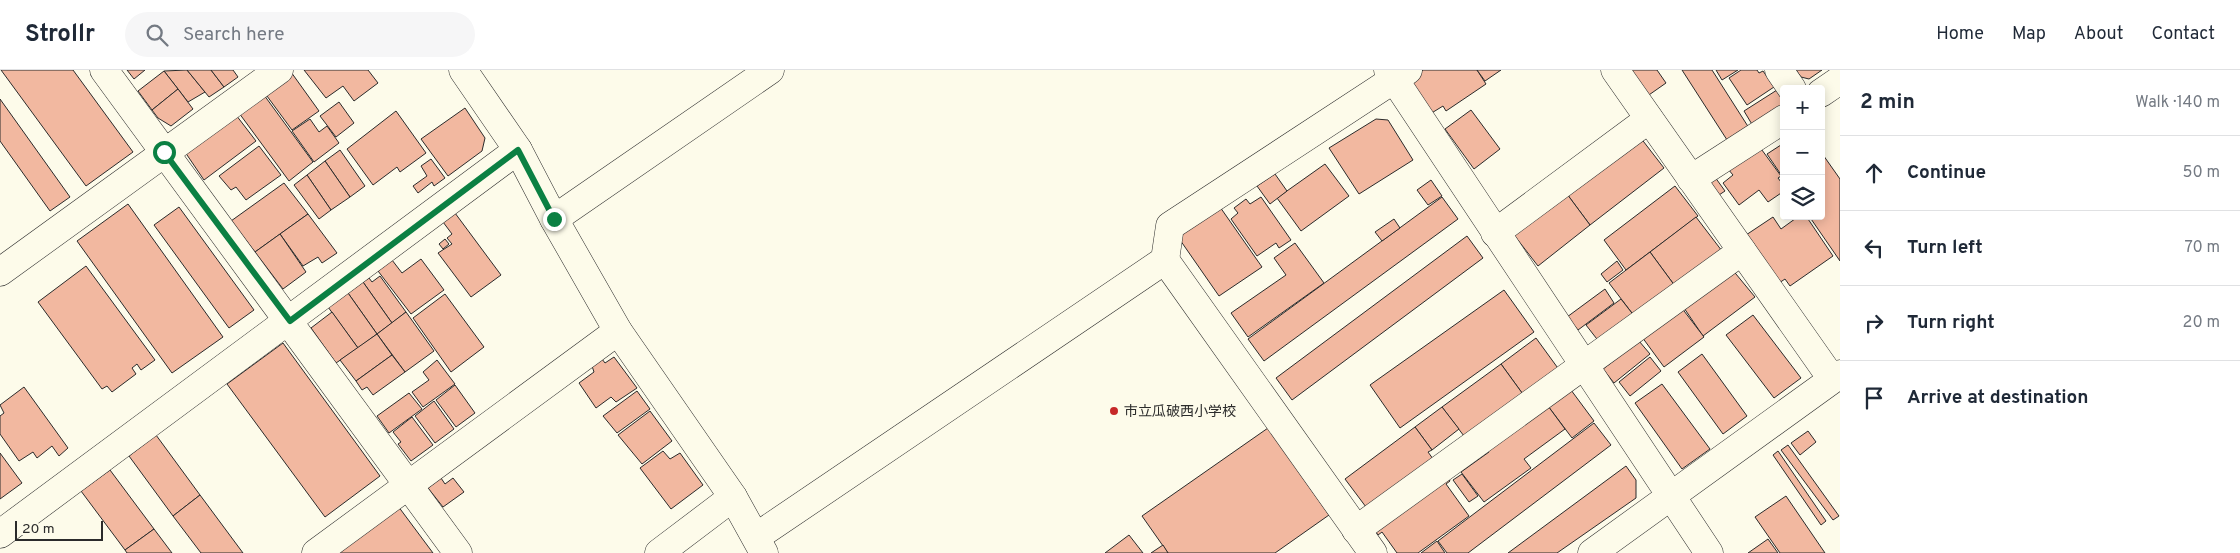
<!DOCTYPE html>
<meta charset="utf-8">
<style>
:root{--surface:#fff;--page:#f6f6f7;--text:#1f2937;--muted:#747a83;--line:#e0e1e3}
body{margin:0;font-family:Overpass,"Noto Sans JP",sans-serif;background:var(--page);color:var(--text)}
.controls{position:absolute;right:15px;top:15px;display:grid;overflow:hidden;border-radius:5px;box-shadow:0 2px 12px #0003}
.controls button{width:45px;height:45px;display:grid;place-items:center;padding:0;border:0;border-bottom:1px solid var(--line);background:var(--surface);color:var(--text);font:25px sans-serif}
.scale{position:absolute;left:15px;bottom:12px;width:88px;box-sizing:border-box;padding-left:5px;border:2px solid #2b2b2b;border-top:0;font-size:14px;line-height:18px;white-space:nowrap;color:#2b2b2b;-webkit-text-stroke:4px #fdfbea;paint-order:stroke}
.stop{position:absolute;width:15px;height:15px;margin:-11px;border:4px solid #0b8043;border-radius:50%;background:#fff}
.stop.end{background:#0b8043;border-color:#fff;box-shadow:0 1px 5px #0008}
.list{margin:0;padding:0;list-style:none}
h2{display:flex;justify-content:space-between;align-items:center;height:65px;margin:0;padding:0 20px;font-size:21px}
h2 small{font-size:16px;font-weight:400;color:var(--muted)}
.list li{display:grid;grid-template-columns:32px 1fr auto;gap:15px;align-items:center;box-sizing:border-box;height:75px;padding:0 20px;border-top:1px solid var(--line)}
.list b{display:block;font-size:19px;white-space:nowrap}
.list em{font-size:16px;font-style:normal;color:var(--muted)}
.icon{flex:none;width:28px;height:28px;fill:none;stroke:currentColor;stroke-width:2;stroke-linecap:round;stroke-linejoin:round}
.map{position:relative;flex:none;width:1840px;height:483px;overflow:hidden}
header{display:flex;align-items:center;gap:30px;box-sizing:border-box;height:70px;padding:0 25px;background:var(--surface);border-bottom:1px solid var(--line)}
header strong{font-size:24px}
nav{display:flex;gap:28px;margin-inline-start:auto;font-size:18px}
.search{width:350px;height:45px;background:var(--page);display:flex;align-items:center;gap:12px;box-sizing:border-box;padding:0 18px;border-radius:28px;color:var(--muted);font-size:19px}
main{display:flex}
aside{flex:1;background:var(--surface)}
.map>svg:first-child{display:block}
.building{fill:#f2b8a0;stroke:#2b2b2b}
.lines{fill:none;stroke-linecap:round;stroke-linejoin:round}
.minor-casing{stroke:#2b2b2b;stroke-width:29}
.minor{stroke:#fdfbea;stroke-width:28}
.route{stroke:#0b8043;stroke-width:6}
.poi-dot{fill:#c62828;stroke:#fdfbea;stroke-width:2}
.labels{text-anchor:middle;stroke-width:4;stroke-linejoin:round;paint-order:stroke}
.poi-label{font-size:14px;fill:#2b2b2b;stroke:#fdfbea;text-anchor:start}
</style>
<header>
<strong>Strollr</strong>
<div class="search"><svg class="icon" aria-label="search" viewBox="0 0 24 24"><circle cx="10" cy="10" r="6"/><path d="M15 15l6 6"/></svg>Search here</div>
<nav><a>Home</a><a>Map</a><a>About</a><a>Contact</a></nav>
</header>
<main>
<div class="map">
<svg width="1840" height="483" viewBox="0 0 1840 483">
<rect width="100%" height="100%" fill="#fdfbea"/>
<g class="building">
<polygon points="1,0 73,0 133,82 86,116"/>
<polygon points="127,0 145,0 134,9"/>
<polygon points="187,0 205,22 188,32 164,1"/>
<polygon points="187,0 211,0 224,17 209,27"/>
<polygon points="211,0 233,0 238,7 224,17"/>
<polygon points="304,0 368,0 378,13 354,31 343,16 326,28"/>
<polygon points="1423,0 1477,0 1486,14 1446,41 1443,36 1430,44 1409,12 1411,8"/>
<polygon points="1477,0 1501,0 1485,11"/>
<polygon points="1627,0 1657,0 1666,13 1646,27"/>
<polygon points="1682,0 1712,0 1749,58 1729,73"/>
<polygon points="1716,0 1738,0 1722,10"/>
<polygon points="1741,0 1757,0 1759,3 1763,1 1774,17 1747,35 1729,8"/>
<polygon points="1796,0 1822,0 1809,9 1801,7"/>
<polygon points="164,1 178,19 152,40 138,21"/>
<polygon points="291,2 319,41 292,60 264,22"/>
<polygon points="178,19 193,39 171,56 158,48 152,40"/>
<polygon points="1777,20 1784,30 1784,43 1756,61 1744,41"/>
<polygon points="264,25 313,92 289,111 239,43"/>
<polygon points="0,29 70,127 50,141 0,71"/>
<polygon points="339,32 354,53 336,67 320,46"/>
<polygon points="465,38 485,68 482,81 448,106 421,69"/>
<polygon points="1471,40 1500,79 1474,99 1445,59"/>
<polygon points="396,41 426,83 400,102 397,97 373,115 347,79"/>
<polygon points="236,45 256,71 204,110 185,82"/>
<polygon points="310,49 319,62 327,56 339,73 314,92 292,61"/>
<polygon points="1376,49 1388,50 1413,90 1359,124 1329,78"/>
<polygon points="1640,67 1664,98 1590,155 1567,124"/>
<polygon points="1784,73 1784,109 1767,84"/>
<polygon points="259,76 281,105 246,130 236,117 231,120 219,106"/>
<polygon points="1759,76 1781,106 1778,108 1784,116 1784,121 1768,132 1759,120 1739,135 1723,113 1733,105 1728,99"/>
<polygon points="340,80 365,116 350,127 325,91"/>
<polygon points="1821,82 1840,109 1840,191 1809,146 1821,146"/>
<polygon points="431,89 445,108 434,116 432,112 418,123 413,116 427,106 421,96"/>
<polygon points="325,91 350,127 331,140 307,105"/>
<polygon points="1325,94 1349,126 1301,161 1277,128"/>
<polygon points="1712,103 1725,121 1713,129 1700,111"/>
<polygon points="1275,104 1287,121 1270,134 1257,116"/>
<polygon points="307,105 331,140 319,149 294,115"/>
<polygon points="1431,110 1442,126 1428,135 1417,120"/>
<polygon points="284,113 308,144 255,182 231,151"/>
<polygon points="1675,116 1698,146 1626,200 1604,170"/>
<polygon points="1567,124 1590,155 1538,196 1514,165"/>
<polygon points="1261,127 1291,170 1279,178 1276,173 1257,186 1231,149 1238,143 1234,138 1246,129 1250,134"/>
<polygon points="1442,127 1458,149 1264,291 1248,269"/>
<polygon points="128,134 223,267 172,303 77,171"/>
<polygon points="179,137 254,240 229,258 154,155"/>
<polygon points="1220,137 1262,197 1219,226 1178,167"/>
<polygon points="455,143 501,205 471,227 438,183 452,174 447,168 452,164 443,152"/>
<polygon points="308,144 337,183 322,193 318,187 303,196 280,164"/>
<polygon points="1799,146 1806,146 1833,186 1790,216 1785,209 1776,215 1743,167 1773,147 1781,159"/>
<polygon points="1696,147 1722,181 1675,216 1650,182"/>
<polygon points="1394,149 1400,158 1382,171 1375,162"/>
<polygon points="280,164 306,202 283,219 255,182"/>
<polygon points="1467,166 1483,188 1292,330 1276,308"/>
<polygon points="445,169 449,174 443,179 439,174"/>
<polygon points="1295,173 1324,213 1248,267 1231,243 1286,205 1274,188"/>
<polygon points="1650,182 1675,216 1635,247 1609,213"/>
<polygon points="421,189 444,220 411,244 378,201 392,190 402,203"/>
<polygon points="1617,191 1623,200 1607,212 1601,204"/>
<polygon points="86,196 155,290 141,300 137,294 132,298 136,304 112,322 107,316 102,319 38,232"/>
<polygon points="1731,198 1755,227 1703,266 1682,235"/>
<polygon points="380,206 406,242 392,253 363,212 369,208 372,212"/>
<polygon points="363,212 392,253 377,264 348,223"/>
<polygon points="1605,219 1614,233 1578,260 1567,247"/>
<polygon points="1504,220 1534,262 1400,358 1370,315"/>
<polygon points="348,223 377,264 358,278 328,237"/>
<polygon points="445,224 484,277 451,302 413,248"/>
<polygon points="1621,229 1635,247 1600,273 1586,255"/>
<polygon points="1681,237 1704,267 1664,297 1642,267"/>
<polygon points="332,242 358,278 336,293 311,258"/>
<polygon points="406,242 434,281 405,302 377,264"/>
<polygon points="1753,245 1801,308 1774,328 1726,265"/>
<polygon points="377,264 392,285 356,311 340,290"/>
<polygon points="1536,268 1560,301 1525,327 1501,294"/>
<polygon points="1639,271 1650,284 1614,313 1603,299"/>
<polygon points="283,273 380,406 325,447 227,314"/>
<polygon points="1702,284 1747,346 1723,364 1678,302"/>
<polygon points="392,285 405,302 373,325 367,317 362,320 356,311"/>
<polygon points="614,287 637,318 616,332 611,327 596,338 579,313 594,302 592,296 602,289 605,293"/>
<polygon points="1650,287 1661,301 1630,326 1619,312"/>
<polygon points="437,290 455,314 423,337 412,322 429,310 423,302"/>
<polygon points="1501,294 1525,327 1467,370 1442,337"/>
<polygon points="1662,314 1710,379 1682,399 1635,333"/>
<polygon points="455,315 475,343 456,357 436,330"/>
<polygon points="24,317 68,378 59,386 52,376 37,388 33,382 19,391 0,364 0,346 4,343 0,335"/>
<polygon points="1571,320 1594,351 1572,368 1548,336"/>
<polygon points="637,321 650,339 617,363 603,346"/>
<polygon points="409,323 422,339 389,363 377,346"/>
<polygon points="434,331 454,359 435,373 415,346"/>
<polygon points="1548,336 1565,359 1524,389 1531,398 1484,432 1461,402 1489,382 1486,378"/>
<polygon points="1442,337 1459,359 1432,380 1415,357"/>
<polygon points="650,341 672,371 642,394 618,365"/>
<polygon points="412,347 433,375 411,391 398,374 401,372 393,362"/>
<polygon points="1594,353 1611,375 1468,483 1447,483 1438,471"/>
<polygon points="1415,357 1432,380 1428,382 1436,393 1369,441 1345,409"/>
<polygon points="1268,358 1329,445 1275,483 1168,483 1142,446"/>
<polygon points="1808,361 1816,372 1800,385 1791,373"/>
<polygon points="156,365 200,425 173,446 129,386"/>
<polygon points="1788,375 1839,446 1833,450 1781,380"/>
<polygon points="663,381 670,389 680,383 703,415 671,439 640,398"/>
<polygon points="1778,381 1826,451 1821,455 1773,385"/>
<polygon points="0,383 22,413 0,429"/>
<polygon points="1626,396 1636,410 1636,428 1557,483 1508,483"/>
<polygon points="110,400 154,459 125,480 81,421"/>
<polygon points="1445,403 1450,411 1446,414 1469,446 1418,483 1397,483 1382,462 1378,465 1372,456"/>
<polygon points="1462,404 1478,426 1469,432 1453,410"/>
<polygon points="441,408 445,414 453,408 464,422 443,437 428,418"/>
<polygon points="200,425 243,483 201,483 173,446"/>
<polygon points="1786,426 1825,483 1780,483 1755,447"/>
<polygon points="398,436 433,483 334,483"/>
<polygon points="154,459 172,483 127,483 125,480"/>
<polygon points="1129,465 1143,483 1105,483"/>
<polygon points="1768,469 1778,483 1748,483"/>
<polygon points="1437,471 1445,483 1421,483"/>
<polygon points="1163,475 1168,483 1151,483"/>
</g>
<g class="lines">
<defs>
<g id="minor">
<polyline points="104,0 458,483"/>
<polyline points="463,0 518,80 554,149 618,261 733,427 764,483"/>
<polyline points="1388,0 1709,483"/>
<polyline points="1615,0 1832,309"/>
<polyline points="1779,0 1792,19"/>
<polyline points="1821,23 1840,10"/>
<polyline points="1691,109 1784,49"/>
<polyline points="554,149 770,0"/>
<polyline points="1495,163 1649,49"/>
<polyline points="1165,190 1373,483"/>
<polyline points="0,202 279,0"/>
<polyline points="1356,460 1742,181"/>
<polyline points="0,464 518,80"/>
<polyline points="756,467 1165,190 1170,156 1408,0"/>
<polyline points="316,483 618,261"/>
<polyline points="659,483 733,427"/>
<polyline points="1592,483 1840,304"/>
</g>
</defs>
<use href="#minor" class="minor-casing"/>
<use href="#minor" class="minor"/>
</g>
<g class="lines">
<polyline class="route" points="164,82 290,251 518,80 554,149"/>
</g>
<circle class="poi-dot" cx="1114" cy="341" r="5"/>
<g class="labels">
<g class="poi-label">
<text x="1124" y="346">市立瓜破西小学校</text>
</g>
</g>
</svg>
<div class="controls">
<button>+</button>
<button>−</button>
<button><svg class="icon" aria-label="layers" viewBox="0 0 24 24"><path d="M12 4l9 5-9 5-9-5zM3 14l9 5 9-5"/></svg></button>
</div>
<div class="scale">20 m</div>
<div class="stop" style="left:164px;top:82px"></div>
<div class="stop end" style="left:554px;top:149px"></div>
</div>
<aside>
<h2>2 min<small>Walk · 140 m</small></h2>
<ul class="list">
<li><svg class="icon" aria-label="ahead" viewBox="0 0 24 24"><path d="M12 20V5M6 11l6-6 6 6"/></svg><div><b>Continue</b></div><em>50 m</em></li>
<li><svg class="icon" aria-label="left" viewBox="0 0 24 24"><path d="M17 20v-9H6M10 6l-5 5 5 5"/></svg><div><b>Turn left</b></div><em>70 m</em></li>
<li><svg class="icon" aria-label="right" viewBox="0 0 24 24"><path d="M7 20v-9h11M14 6l5 5-5 5"/></svg><div><b>Turn right</b></div><em>20 m</em></li>
<li><svg class="icon" aria-label="arrive" viewBox="0 0 24 24"><path d="M6 21V4h12l-3 4 3 4H6"/></svg><div><b>Arrive at destination</b></div></li>
</ul>
</aside>
</main>
